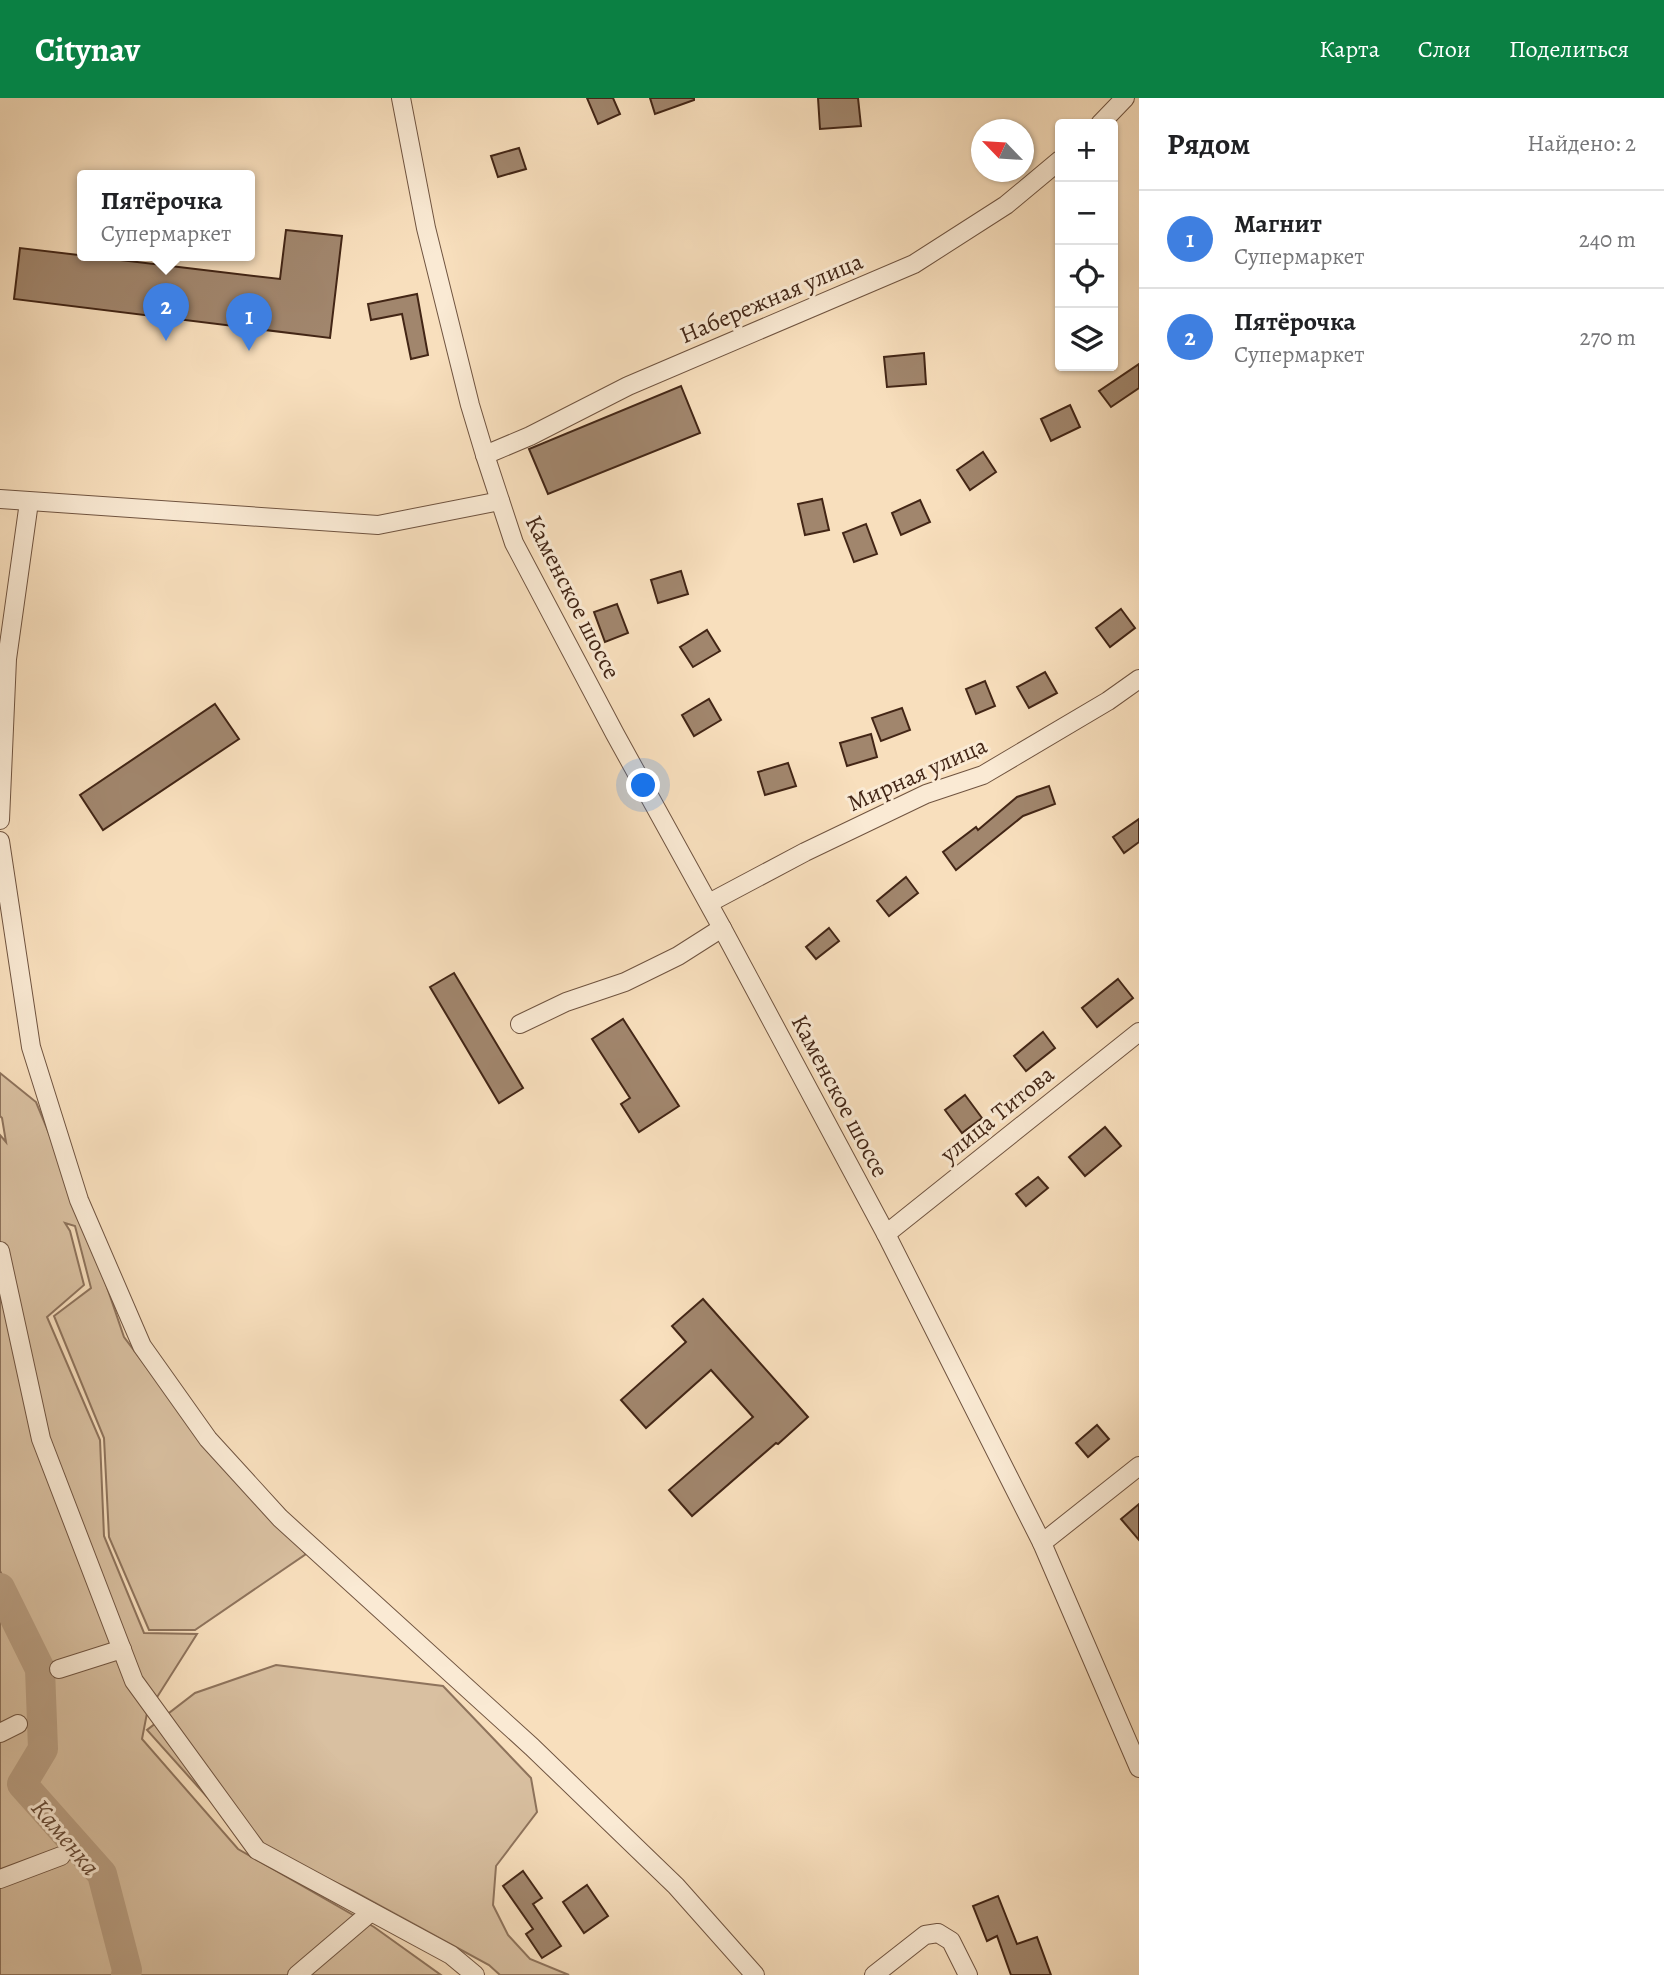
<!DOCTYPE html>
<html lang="ru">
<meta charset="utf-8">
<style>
:root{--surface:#fff;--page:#f2f2f2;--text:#202124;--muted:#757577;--line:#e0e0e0;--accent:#0b8043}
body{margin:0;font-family:Alegreya,serif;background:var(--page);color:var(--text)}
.controls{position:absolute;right:21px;top:21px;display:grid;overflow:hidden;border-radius:7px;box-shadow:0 2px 5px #0004}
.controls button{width:63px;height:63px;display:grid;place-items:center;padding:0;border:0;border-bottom:2px solid var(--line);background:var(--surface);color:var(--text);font:35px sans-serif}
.compass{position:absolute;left:971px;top:21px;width:63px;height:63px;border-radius:50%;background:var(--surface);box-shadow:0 2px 5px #0004;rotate:295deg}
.you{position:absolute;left:644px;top:688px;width:24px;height:24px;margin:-18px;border:5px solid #fff;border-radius:50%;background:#1a73e8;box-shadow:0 0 0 10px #1a73e833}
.badge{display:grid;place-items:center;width:46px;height:46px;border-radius:50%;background:var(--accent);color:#fff;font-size:23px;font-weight:700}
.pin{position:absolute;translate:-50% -58px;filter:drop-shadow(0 2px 4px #0008)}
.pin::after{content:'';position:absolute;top:37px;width:24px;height:21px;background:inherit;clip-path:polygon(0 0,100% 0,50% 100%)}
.popup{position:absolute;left:77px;top:72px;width:178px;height:91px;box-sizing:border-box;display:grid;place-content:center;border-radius:7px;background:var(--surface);filter:drop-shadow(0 2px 5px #0005);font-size:23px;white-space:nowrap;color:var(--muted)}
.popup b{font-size:26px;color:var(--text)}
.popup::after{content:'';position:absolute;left:50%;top:100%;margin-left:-14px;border:14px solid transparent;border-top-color:var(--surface)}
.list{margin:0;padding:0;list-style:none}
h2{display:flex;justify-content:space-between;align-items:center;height:91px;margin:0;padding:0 28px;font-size:30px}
h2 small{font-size:23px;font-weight:400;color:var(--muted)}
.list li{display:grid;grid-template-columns:46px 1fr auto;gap:21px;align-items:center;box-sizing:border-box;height:98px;padding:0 28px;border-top:2px solid var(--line)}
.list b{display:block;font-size:26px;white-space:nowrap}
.list p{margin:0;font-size:23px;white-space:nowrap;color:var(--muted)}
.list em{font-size:23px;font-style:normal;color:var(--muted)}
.icon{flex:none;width:38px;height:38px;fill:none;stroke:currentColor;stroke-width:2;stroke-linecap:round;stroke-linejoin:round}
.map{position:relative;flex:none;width:1139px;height:1877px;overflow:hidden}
header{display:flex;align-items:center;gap:42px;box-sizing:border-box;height:98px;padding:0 35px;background:var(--accent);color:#fff}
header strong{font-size:33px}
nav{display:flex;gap:38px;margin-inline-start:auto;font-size:24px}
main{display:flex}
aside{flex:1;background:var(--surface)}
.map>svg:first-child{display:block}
.green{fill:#d9c0a1;stroke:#8e735c;stroke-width:2}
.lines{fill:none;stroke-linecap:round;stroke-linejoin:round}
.river{stroke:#baa084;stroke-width:30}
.building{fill:#a1866d;stroke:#432616;stroke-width:2}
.minor-casing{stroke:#705440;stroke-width:20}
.minor{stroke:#faead4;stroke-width:18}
.labels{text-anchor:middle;stroke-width:6;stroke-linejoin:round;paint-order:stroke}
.street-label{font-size:24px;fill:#432616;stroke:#faead4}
.water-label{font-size:26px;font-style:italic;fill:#674b37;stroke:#faead4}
</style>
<header>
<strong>Citynav</strong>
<nav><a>Карта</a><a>Слои</a><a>Поделиться</a></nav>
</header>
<main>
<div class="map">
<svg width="1139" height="1877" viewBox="0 0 1139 1877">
<rect width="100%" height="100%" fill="#f8dfbd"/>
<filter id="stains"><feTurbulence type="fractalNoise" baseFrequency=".00286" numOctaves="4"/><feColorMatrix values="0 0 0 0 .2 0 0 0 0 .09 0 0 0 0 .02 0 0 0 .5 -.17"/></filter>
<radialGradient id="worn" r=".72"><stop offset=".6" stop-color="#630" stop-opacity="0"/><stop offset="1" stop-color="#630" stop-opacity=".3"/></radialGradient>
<g class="green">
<polygon points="0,975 36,1004 80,1110 124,1239 214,1359 306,1456 195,1532 149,1532 109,1439 104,1340 54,1218 91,1190 75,1128 65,1125 70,1133 84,1187 47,1219 100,1342 104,1438 144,1535 197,1536 147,1615 142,1641 238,1751 374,1829 441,1877 135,1877 136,1866 111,1775 32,1687 51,1653 49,1573 0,1473 0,1037 6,1044 2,1020 0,1018"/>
<polygon points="0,1509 32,1571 34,1647 13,1689 96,1777 122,1872 121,1877 0,1877"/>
<polygon points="276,1567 443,1588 531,1680 537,1714 496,1768 493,1807 508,1837 530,1861 569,1877 500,1877 489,1867 353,1793 243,1739 147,1632 195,1595"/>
</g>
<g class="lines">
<polyline class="river" points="0,1490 40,1571 43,1651 22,1686 102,1776 127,1872 126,1877"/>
</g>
<g class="building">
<polygon points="587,0 613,0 620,16 598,26"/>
<polygon points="650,0 694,0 694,2 655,16"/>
<polygon points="818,0 858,0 861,28 820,31"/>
<polygon points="519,50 526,71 498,79 491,58"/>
<polygon points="286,132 342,138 330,240 14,201 20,150 280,181"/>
<polygon points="417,196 428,257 411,261 402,216 371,222 368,206"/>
<polygon points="924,255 926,286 887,289 884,259"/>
<polygon points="1139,266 1139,290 1111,309 1099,293"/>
<polygon points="681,288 700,335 548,396 529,351"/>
<polygon points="1070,307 1080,329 1051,343 1041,321"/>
<polygon points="983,354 996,374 970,392 957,372"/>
<polygon points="822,401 829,432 805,437 798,406"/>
<polygon points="920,402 930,424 901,437 892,415"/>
<polygon points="866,426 877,456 854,464 843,435"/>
<polygon points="681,473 688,496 658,505 651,482"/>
<polygon points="617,506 628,535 605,544 594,514"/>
<polygon points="1121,511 1135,530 1110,549 1096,530"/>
<polygon points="707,532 720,553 693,569 680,549"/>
<polygon points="1045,574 1057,595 1029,610 1017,589"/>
<polygon points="985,583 995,608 976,616 966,591"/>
<polygon points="709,601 721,622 694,638 682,617"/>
<polygon points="215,606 239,641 103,732 80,697"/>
<polygon points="902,610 910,632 881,643 872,620"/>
<polygon points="871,636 877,659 847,668 840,645"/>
<polygon points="788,665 796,688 765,697 758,674"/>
<polygon points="1049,688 1055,706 1023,718 956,772 943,754 976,729 978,732 1017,699"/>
<polygon points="1139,721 1139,744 1124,755 1113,739"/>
<polygon points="906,779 918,795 889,818 877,803"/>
<polygon points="829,830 839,843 816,861 806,849"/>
<polygon points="454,875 523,990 499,1005 430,889"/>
<polygon points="1118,881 1133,900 1097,929 1082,910"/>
<polygon points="623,921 679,1008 639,1034 621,1006 630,1000 592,941"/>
<polygon points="1043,934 1055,950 1026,973 1014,958"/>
<polygon points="965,997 982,1020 962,1035 945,1012"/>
<polygon points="1105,1029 1121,1048 1085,1078 1069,1059"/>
<polygon points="1038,1079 1048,1090 1026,1108 1016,1096"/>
<polygon points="703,1201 808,1319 778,1346 776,1345 692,1418 669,1392 753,1319 711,1272 646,1330 621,1302 686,1244 672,1228"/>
<polygon points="1097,1327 1109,1341 1088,1359 1076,1345"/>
<polygon points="1139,1406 1139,1442 1121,1421"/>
<polygon points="523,1773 542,1800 533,1806 561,1848 542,1860 526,1836 533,1831 503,1788"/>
<polygon points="587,1787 608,1818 584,1835 563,1804"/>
<polygon points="998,1798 1017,1846 1037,1839 1051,1877 1011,1877 997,1838 987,1843 973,1808"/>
</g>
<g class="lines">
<defs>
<g id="minor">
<polyline points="401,0 426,130 470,307 485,357 514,445 615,636 722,830 886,1136 1042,1445 1139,1670"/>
<polyline points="1100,26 1125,0"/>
<polyline points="485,357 530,338 628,288 914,166 1006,107 1060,62"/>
<polyline points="0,401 378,427 500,403"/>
<polyline points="0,722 7,561 29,404"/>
<polyline points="0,743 31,949 79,1102 142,1248 208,1341 280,1420 532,1649 676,1788 755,1877"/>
<polyline points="709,805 805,754 926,696 983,677 1108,603 1139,581"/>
<polyline points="520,926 566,904 625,884 678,858 722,830"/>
<polyline points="886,1136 1139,934"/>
<polyline points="0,1153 41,1341 134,1583 257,1752 451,1857 475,1877"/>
<polyline points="1042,1445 1139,1368"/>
<polyline points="59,1571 122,1551"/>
<polyline points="0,1635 18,1626"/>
<polyline points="0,1781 61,1758"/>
<polyline points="297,1877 371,1814"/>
<polyline points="874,1877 925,1837 938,1835 951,1843 968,1877"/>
</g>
</defs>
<use href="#minor" class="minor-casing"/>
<use href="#minor" class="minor"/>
</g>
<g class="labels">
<g class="street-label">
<text transform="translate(771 200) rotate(-23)" y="8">Набережная улица</text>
<text transform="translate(573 499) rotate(63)" y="8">Каменское шоссе</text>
<text transform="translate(917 676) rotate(-24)" y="8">Мирная улица</text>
<text transform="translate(840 998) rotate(62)" y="8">Каменское шоссе</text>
<text transform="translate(997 1016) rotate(-39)" y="8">улица Титова</text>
</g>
<g class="water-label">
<text transform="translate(66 1739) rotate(50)" y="9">Каменка</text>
</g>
</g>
<rect width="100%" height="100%" filter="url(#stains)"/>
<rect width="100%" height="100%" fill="url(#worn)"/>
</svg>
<div class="controls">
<button>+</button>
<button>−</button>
<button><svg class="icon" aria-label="locate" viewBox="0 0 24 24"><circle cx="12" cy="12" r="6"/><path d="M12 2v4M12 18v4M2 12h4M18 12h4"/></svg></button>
<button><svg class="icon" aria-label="layers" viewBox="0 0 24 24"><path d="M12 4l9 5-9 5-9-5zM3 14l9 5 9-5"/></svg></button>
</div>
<svg class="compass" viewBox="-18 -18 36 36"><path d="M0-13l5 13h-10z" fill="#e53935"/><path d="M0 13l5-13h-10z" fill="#757577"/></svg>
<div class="you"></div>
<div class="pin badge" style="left:249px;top:253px;background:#3f7fe0">1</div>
<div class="pin badge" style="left:166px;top:243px;background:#3f7fe0">2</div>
<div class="popup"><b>Пятёрочка</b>Супермаркет</div>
</div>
<aside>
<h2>Рядом<small>Найдено: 2</small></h2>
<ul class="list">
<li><span class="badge" style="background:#3f7fe0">1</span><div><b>Магнит</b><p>Супермаркет</p></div><em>240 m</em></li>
<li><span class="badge" style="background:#3f7fe0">2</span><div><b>Пятёрочка</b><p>Супермаркет</p></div><em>270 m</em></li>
</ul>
</aside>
</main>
